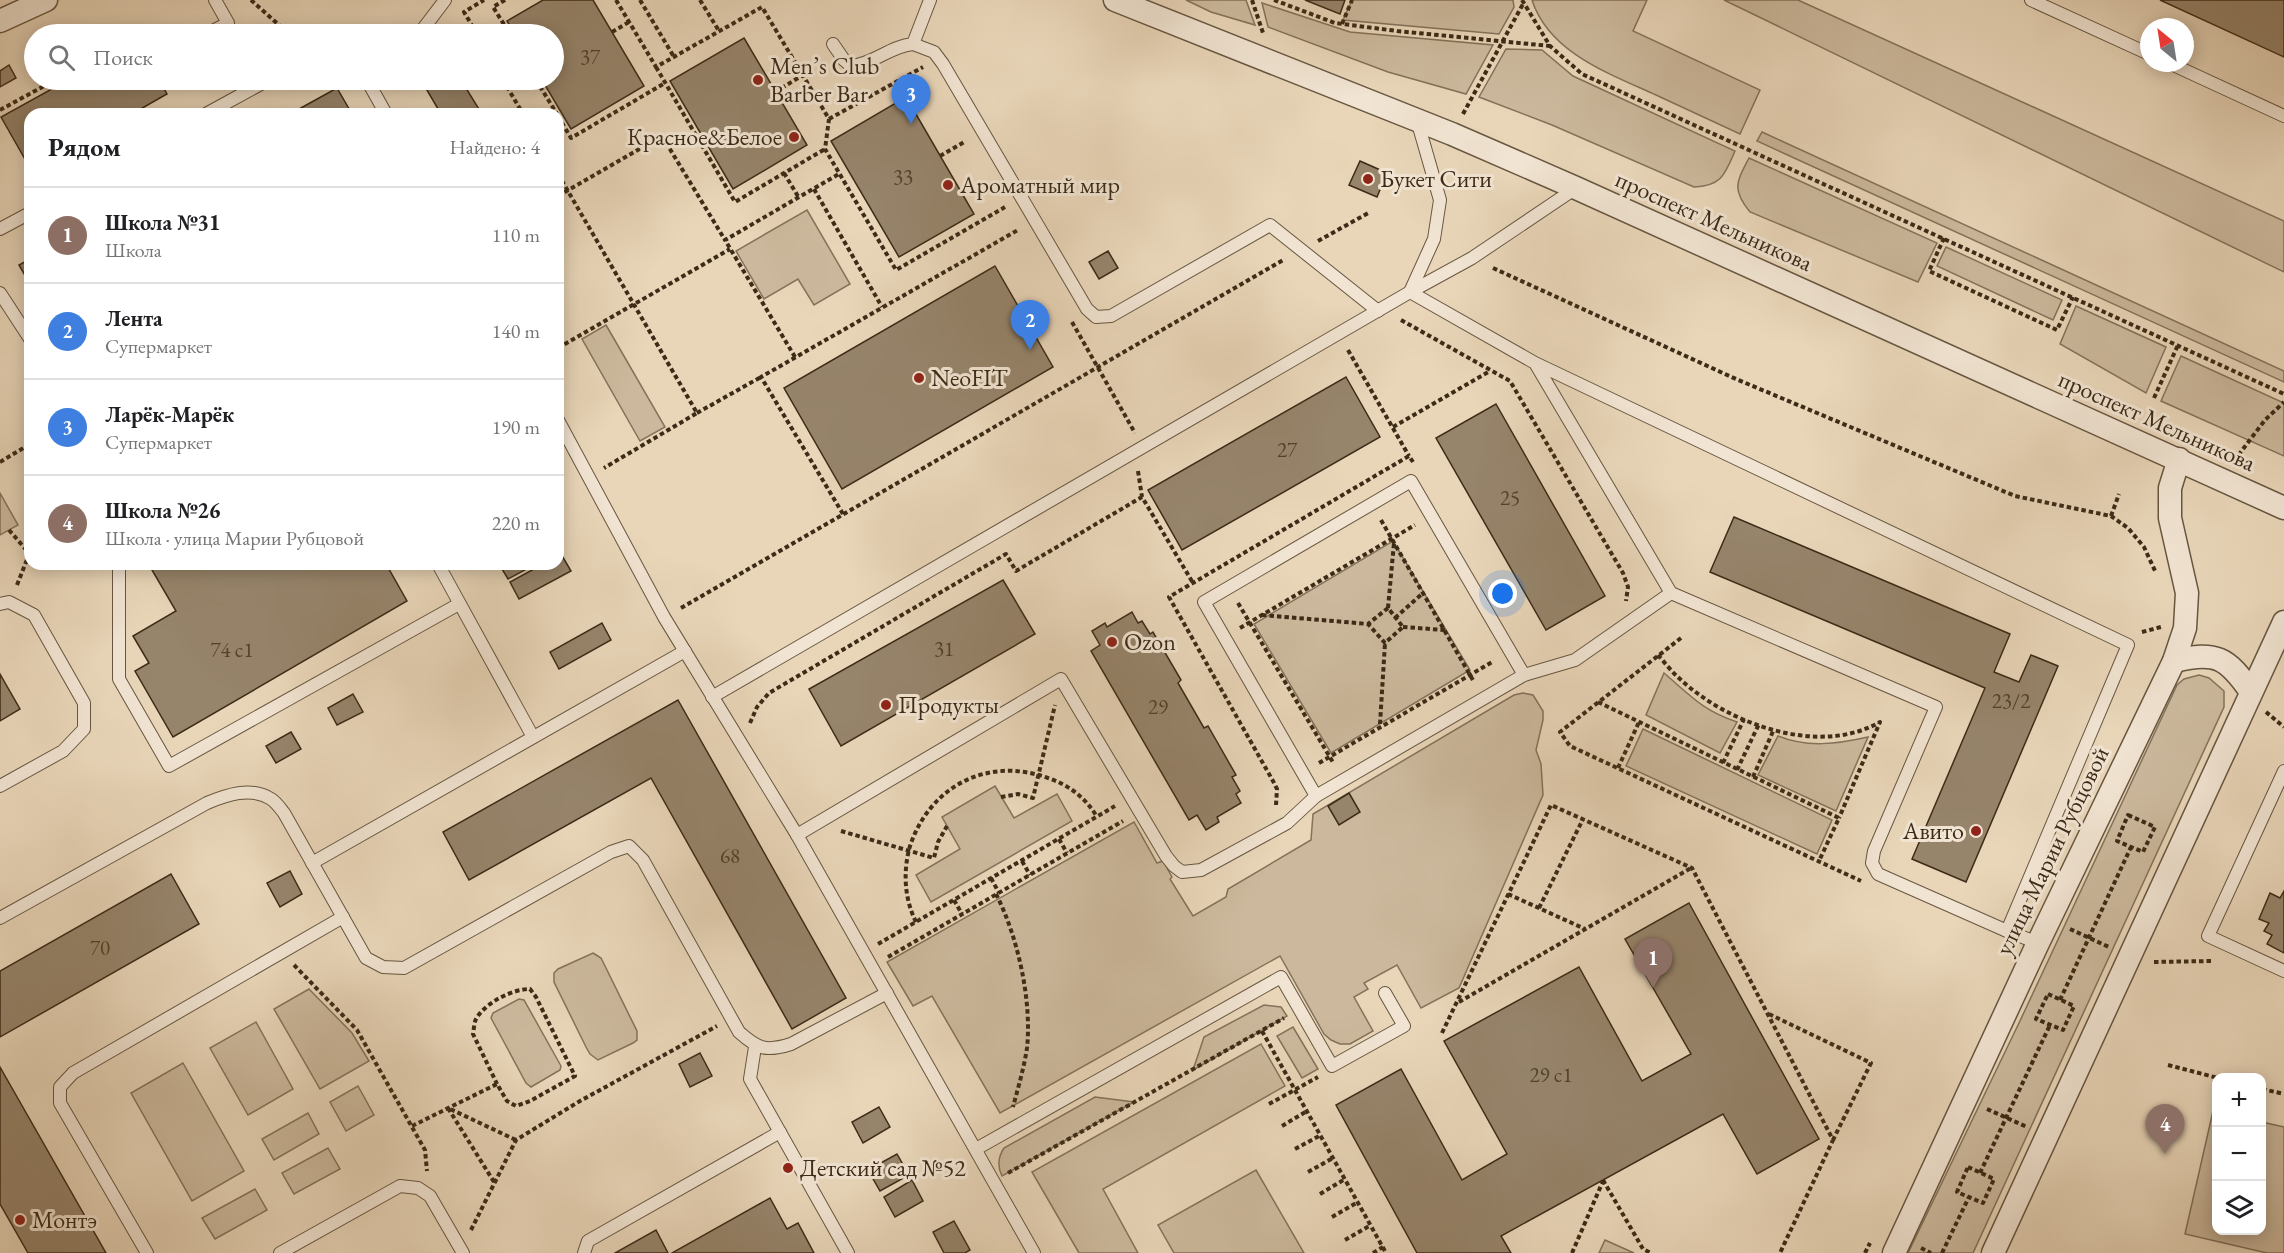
<!DOCTYPE html>
<html lang="ru">
<meta charset="utf-8">
<style>
:root{--surface:#fff;--page:#f2f2f2;--text:#202124;--muted:#757577;--line:#e0e0e0;--accent:#db2777}
body{margin:0;font-family:"EB Garamond",serif;background:var(--page);color:var(--text)}
.controls{position:absolute;right:18px;bottom:18px;display:grid;overflow:hidden;border-radius:12px;box-shadow:0 3px 15px #0003}
.controls button{width:54px;height:54px;display:grid;place-items:center;padding:0;border:0;border-bottom:2px solid var(--line);background:var(--surface);color:var(--text);font:30px sans-serif}
.compass{position:absolute;left:2140px;top:18px;width:54px;height:54px;border-radius:50%;background:var(--surface);box-shadow:0 3px 15px #0003;rotate:330deg}
.you{position:absolute;left:1503px;top:594px;width:21px;height:21px;margin:-15px;border:4px solid #fff;border-radius:50%;background:#1a73e8;box-shadow:0 0 0 9px #1a73e833}
.badge{display:grid;place-items:center;width:39px;height:39px;border-radius:50%;background:var(--accent);color:#fff;font-size:20px;font-weight:700}
.pin{position:absolute;translate:-50% -50px;filter:drop-shadow(0 2px 3px #0008)}
.pin::after{content:'';position:absolute;top:32px;width:21px;height:18px;background:inherit;clip-path:polygon(0 0,100% 0,50% 100%)}
.list{margin:0;padding:0;list-style:none}
h2{display:flex;justify-content:space-between;align-items:center;height:78px;margin:0;padding:0 24px;font-size:26px}
h2 small{font-size:20px;font-weight:400;color:var(--muted)}
.list li{display:grid;grid-template-columns:39px 1fr auto;gap:18px;align-items:center;box-sizing:border-box;height:96px;padding:0 24px;border-top:2px solid var(--line)}
.list b{display:block;font-size:22px;white-space:nowrap}
.list p{margin:0;font-size:20px;white-space:nowrap;color:var(--muted)}
.list em{font-size:20px;font-style:normal;color:var(--muted)}
.icon{flex:none;width:33px;height:33px;fill:none;stroke:currentColor;stroke-width:2;stroke-linecap:round;stroke-linejoin:round}
.map{position:relative;flex:none;width:2284px;height:1253px;overflow:hidden}
.search{position:absolute;background:var(--surface);box-shadow:0 3px 15px #0003;left:24px;top:24px;width:540px;height:66px;display:flex;align-items:center;gap:15px;box-sizing:border-box;padding:0 21px;border-radius:33px;color:var(--muted);font-size:22px}
.panel{position:absolute;background:var(--surface);box-shadow:0 3px 15px #0003;left:24px;top:108px;width:540px;height:462px;border-radius:18px}
.map>svg:first-child{display:block}
.green{fill:#ccb99d;stroke:#84725a;stroke-width:1.5}
.building{fill:#96846b;stroke:#3c2b17;stroke-width:1.5}
.lines{fill:none;stroke-linecap:round;stroke-linejoin:round}
.service-casing{stroke:#675640;stroke-width:14}
.minor-casing{stroke:#675640;stroke-width:25}
.path{stroke:#3c2b17;stroke-width:4;stroke-dasharray:4.5 3;stroke-linecap:butt}
.service{stroke:#f1e4d2;stroke-width:12}
.minor{stroke:#f1e4d2;stroke-width:22}
.poi-dot{fill:#8f2418;stroke:#f1e4d2;stroke-width:2}
.labels{text-anchor:middle;stroke-width:6;stroke-linejoin:round;paint-order:stroke}
.number-label{font-size:21px;fill:#52412c}
.poi-label{font-size:24px;fill:#3c2b17;stroke:#f1e4d2;text-anchor:start}
.street-label{font-size:24px;fill:#3c2b17;stroke:#f1e4d2}
</style>
<div class="map">
<svg width="2284" height="1253" viewBox="0 0 2284 1253">
<rect width="100%" height="100%" fill="#e9d6b9"/>
<filter id="stains"><feTurbulence type="fractalNoise" baseFrequency=".00333" numOctaves="4"/><feColorMatrix values="0 0 0 0 .2 0 0 0 0 .09 0 0 0 0 .02 0 0 0 .5 -.17"/></filter>
<radialGradient id="worn" r=".72"><stop offset=".6" stop-color="#630" stop-opacity="0"/><stop offset="1" stop-color="#630" stop-opacity=".3"/></radialGradient>
<g class="green">
<polygon points="1186,0 1246,0 1255,25 1211,12"/>
<polygon points="1352,0 1513,0 1514,7 1499,34 1343,20"/>
<path d="M1532 0H1647L1633 31 1760 90 1740 134C1712 121 1684 108 1656 95 1610 74 1549 53 1532 0Z"/>
<polygon points="1724,0 1798,0 2284,221 2284,272"/>
<polygon points="1262,3 1350,32 1493,45 1466,94 1388,72 1268,27"/>
<path d="M1506 49 1542 50 1573 76 1735 151C1725 174 1722 186 1694 187L1552 125 1479 97Z"/>
<polygon points="1762,132 2284,371 2284,382 1757,141"/>
<path d="M1749 158 1937 243 1918 282 1750 212C1731 189 1737 181 1749 158Z"/>
<polygon points="807,210 850,284 814,305 798,279 764,299 736,251"/>
<polygon points="1946,247 2062,300 2053,320 1937,266"/>
<polygon points="2076,306 2166,347 2146,393 2060,344"/>
<polygon points="606,325 665,427 640,441 582,339"/>
<polygon points="2181,356 2284,403 2284,456 2161,401"/>
<polygon points="0,493 18,525 0,535"/>
<polygon points="1393,541 1470,670 1331,753 1254,624"/>
<path d="M1664 673C1691 696 1702 710 1737 722L1720 753 1646 715Z"/>
<polygon points="2199,675 2209,678 2224,691 2224,707 1973,1253 1908,1253 2019,1023 2177,685 2184,679"/>
<polygon points="1523,693 1533,695 1543,711 1543,720 1536,750 1541,764 1543,795 1459,988 1421,1008 1397,965 1364,983 1368,989 1354,997 1373,1031 1350,1044 1340,1044 1331,1040 1324,1034 1280,956 1000,1113 932,996 913,1006 887,962 1134,822 1157,863 1163,861 1172,877 1170,879 1193,916 1226,897 1228,889 1311,840 1313,814 1514,695"/>
<polygon points="1643,729 1832,820 1817,854 1626,766"/>
<path d="M1778 736C1807 748 1837 744 1868 737L1836 811 1758 775Z"/>
<polygon points="995,786 1014,818 1057,794 1072,821 931,902 916,875 960,849 942,817"/>
<polygon points="593,953 601,958 605,966 637,1031 637,1040 633,1043 598,1060 590,1054 586,1047 554,982 554,973 558,969"/>
<polygon points="309,989 352,1033 369,1061 320,1089 274,1009"/>
<polygon points="519,999 524,1000 561,1066 560,1070 531,1087 526,1083 491,1018 493,1013"/>
<polygon points="1264,1005 1281,1007 1287,1016 1193,1070 1204,1037"/>
<polygon points="256,1022 293,1089 248,1115 210,1048"/>
<polygon points="1293,1027 1318,1069 1302,1078 1277,1036"/>
<polygon points="1261,1044 1285,1086 1103,1189 1138,1253 1079,1253 1032,1172"/>
<polygon points="183,1063 244,1171 192,1201 131,1093"/>
<polygon points="358,1086 374,1115 346,1131 330,1102"/>
<path d="M1095 1097 1134 1102 1002 1176C997 1166 998 1157 1004 1148Z"/>
<polygon points="2213,1111 2216,1112 2216,1230 2262,1230 2262,1122 2284,1127 2284,1253 2267,1253 2185,1234"/>
<polygon points="308,1113 319,1134 274,1160 262,1139"/>
<polygon points="328,1148 340,1169 294,1194 282,1173"/>
<polygon points="1256,1170 1304,1253 1174,1253 1158,1225"/>
<polygon points="255,1189 267,1210 215,1239 202,1218"/>
<polygon points="1605,1240 1634,1253 1599,1253"/>
</g>
<g class="building">
<polygon points="543,0 593,0 644,86 571,129 542,80 554,80 554,34 515,34 507,21"/>
<polygon points="1305,0 1345,0 1340,14"/>
<polygon points="2160,0 2284,0 2284,57"/>
<polygon points="744,38 807,145 733,189 670,81"/>
<polygon points="9,65 16,78 0,87 0,71"/>
<polygon points="68,80 159,80 167,94 132,114 30,114 30,168 1,117"/>
<polygon points="421,80 461,80 482,114 441,114"/>
<polygon points="337,88 352,114 290,114"/>
<polygon points="906,97 974,214 899,257 831,141"/>
<polygon points="1360,161 1387,173 1377,197 1349,185"/>
<polygon points="1108,251 1118,268 1099,279 1089,262"/>
<polygon points="30,259 30,284 19,265"/>
<polygon points="995,266 1053,367 842,489 784,388"/>
<polygon points="1346,377 1380,437 1182,550 1148,490"/>
<polygon points="1496,404 1605,596 1546,630 1436,438"/>
<polygon points="1734,517 2010,634 1994,672 2019,682 2031,655 2058,666 1966,882 1912,859 1985,688 1710,572"/>
<polygon points="561,554 571,571 519,599 510,582 543,564 558,564 558,556"/>
<polygon points="162,564 386,564 407,601 173,737 135,671 149,663 133,636 176,611 152,570"/>
<polygon points="499,564 536,564 508,579"/>
<polygon points="1003,580 1035,634 841,746 809,689"/>
<polygon points="1132,612 1138,623 1142,621 1150,634 1153,632 1181,680 1178,683 1204,728 1208,726 1236,775 1232,777 1240,791 1236,794 1241,803 1217,817 1219,822 1206,830 1197,815 1189,820 1091,651 1100,645 1092,631 1105,623 1107,627"/>
<polygon points="602,623 611,640 559,669 550,652"/>
<polygon points="0,674 20,709 0,721"/>
<polygon points="353,694 363,712 337,725 328,708"/>
<polygon points="678,700 846,998 792,1029 651,778 469,880 443,832"/>
<polygon points="291,732 301,749 276,763 266,746"/>
<polygon points="1349,793 1360,812 1339,825 1328,806"/>
<polygon points="290,871 302,894 280,907 267,883"/>
<polygon points="171,874 199,924 0,1037 0,971"/>
<polygon points="2284,891 2284,953 2267,944 2272,935 2264,931 2269,923 2259,919 2270,893 2280,898"/>
<polygon points="1689,903 1819,1139 1757,1174 1723,1114 1501,1236 1511,1253 1417,1253 1336,1105 1401,1069 1462,1180 1507,1154 1444,1041 1579,967 1642,1081 1691,1054 1625,939"/>
<polygon points="700,1053 712,1076 690,1087 679,1064"/>
<polygon points="0,1067 106,1253 28,1253 0,1204"/>
<polygon points="879,1107 890,1127 863,1143 852,1122"/>
<polygon points="897,1154 909,1175 880,1191 868,1170"/>
<polygon points="912,1180 923,1201 895,1217 884,1197"/>
<polygon points="770,1198 787,1229 798,1223 814,1253 672,1253"/>
<polygon points="954,1221 970,1250 965,1253 944,1253 933,1232"/>
<polygon points="656,1230 668,1253 615,1253"/>
</g>
<g class="lines">
<defs>
<g id="service">
<polyline points="2031,0 2149,54"/>
<polyline points="207,34 228,23 215,0"/>
<polyline points="422,34 423,29 445,0"/>
<path d="M833 44 844 60 851 66C874 64 890 46 913 44L930 0"/>
<polyline points="913,44 934,52 943,64 1087,309 1096,317 1111,316 1270,225 1378,311"/>
<polyline points="2169,63 2284,116"/>
<polyline points="367,80 386,114"/>
<polyline points="206,114 268,80"/>
<polyline points="1417,120 1440,200 1434,239 1410,292 1535,363 1671,593 1936,707 1874,851 1872,863 1878,874 2007,931 2128,645 1535,363"/>
<polyline points="0,229 30,213"/>
<polyline points="0,293 30,339"/>
<polyline points="558,420 664,617 797,835 1034,1253"/>
<polyline points="119,564 119,679 169,766 459,604"/>
<polyline points="438,564 533,737"/>
<polyline points="0,604 9,602 34,615 84,703 84,729 63,751 0,786"/>
<polyline points="712,697 1410,292 1472,258 1576,188"/>
<polyline points="2284,771 2208,936 2284,971"/>
<polyline points="1316,796 1204,602 1411,481 1524,675"/>
<polyline points="797,835 1061,679 1166,856 1174,866 1182,872 1201,870 1287,823 1316,796 1524,675 1575,660 1671,593"/>
<polyline points="312,863 685,651"/>
<path d="M0 918 207 803C226 795 251 786 271 799 276 802 280 808 284 813L366 958 383 967 404 968 611 852 629 846 643 860 739 1032C758 1049 766 1052 791 1044L887 993"/>
<polyline points="2007,931 2038,943"/>
<polyline points="755,1047 750,1079 848,1253"/>
<polyline points="976,1149 1281,977 1332,1066 1404,1026 1385,993"/>
<polyline points="147,1253 60,1103 60,1087 73,1073 343,917"/>
<polyline points="280,1253 400,1186 418,1188 430,1196 463,1253"/>
<polyline points="584,1253 588,1241 780,1132"/>
</g>
<g id="minor">
<polyline points="1115,0 1452,134 1576,188 2284,508"/>
<polyline points="0,21 46,0"/>
<path d="M2174 661C2216 651 2227 657 2251 692"/>
<polyline points="1894,1253 2038,943 2174,661 2185,628 2187,593 2170,518 2170,488 2179,459"/>
<polyline points="1993,1253 2284,622"/>
</g>
</defs>
<use href="#service" class="service-casing"/>
<use href="#minor" class="minor-casing"/>
<g class="path">
<polyline points="251,0 289,34"/>
<polyline points="505,0 493,7 510,34"/>
<polyline points="616,0 656,67 762,7 829,119 825,149 896,270 1005,207"/>
<polyline points="640,0 674,57"/>
<polyline points="700,0 719,31"/>
<polyline points="1252,0 1263,33"/>
<polyline points="1274,0 1335,23 1397,31 1550,46"/>
<polyline points="1522,0 1550,46 1582,74 2284,394"/>
<polyline points="1342,24 1352,0"/>
<polyline points="134,29 137,34"/>
<polyline points="612,32 629,22"/>
<polyline points="477,34 464,12 484,0"/>
<polyline points="656,67 735,202 825,149"/>
<polyline points="503,80 523,114"/>
<polyline points="536,80 557,114"/>
<polyline points="775,92 803,75"/>
<polyline points="0,110 55,80"/>
<polyline points="1463,114 1523,4"/>
<polyline points="558,116 571,138 665,83"/>
<polyline points="829,119 923,67"/>
<polyline points="940,156 966,141"/>
<polyline points="784,173 799,198"/>
<polyline points="558,174 697,413 604,468"/>
<polyline points="814,189 882,307"/>
<polyline points="558,196 662,136 725,240"/>
<polyline points="1944,238 1929,271 2057,330 2073,297"/>
<polyline points="1318,241 1370,212"/>
<polyline points="1493,268 1736,379 2015,496 2111,516 2128,528 2144,547 2156,573"/>
<polyline points="1401,320 1510,381 1623,573 1628,587 1626,601"/>
<polyline points="1072,322 1135,433"/>
<polyline points="558,348 730,249"/>
<polyline points="1348,350 1409,456"/>
<polyline points="795,357 725,240 839,174"/>
<polyline points="2154,398 2178,345"/>
<polyline points="697,413 761,377"/>
<polyline points="1393,427 1490,371"/>
<polyline points="2234,461 2265,420 2284,402"/>
<polyline points="0,462 30,444"/>
<polyline points="1138,471 1142,497 1193,583"/>
<polyline points="843,514 761,377 1018,230"/>
<polyline points="2111,516 2119,494"/>
<polyline points="1381,520 1474,682"/>
<polyline points="9,530 29,553"/>
<polyline points="17,585 30,552"/>
<polyline points="1238,603 1334,764"/>
<polyline points="681,608 1285,259"/>
<polyline points="1388,608 1394,543"/>
<polyline points="1262,615 1368,624 1388,608 1403,627 1385,643 1368,624"/>
<polyline points="1395,618 1423,593"/>
<polyline points="1403,627 1445,630"/>
<polyline points="1240,628 1415,525"/>
<polyline points="2142,632 2161,627"/>
<polyline points="1681,638 1560,732 1570,746 1861,881"/>
<path d="M1658 655C1665 663 1672 672 1680 679 1728 724 1819 757 1880 722L1839 818"/>
<polyline points="1598,702 1839,818 1819,861"/>
<polyline points="2266,712 2284,727"/>
<polyline points="750,723 757,707 769,693 1006,554 1016,571 1142,497"/>
<polyline points="1380,724 1385,643"/>
<polyline points="1319,763 1494,661"/>
<polyline points="1723,763 1744,719"/>
<polyline points="1618,768 1639,722"/>
<polyline points="1737,770 1759,724"/>
<polyline points="1753,777 1774,729"/>
<polyline points="1001,797 1018,794 1033,798 1055,705"/>
<polyline points="1276,805 1277,789 1273,781 1169,597 1409,456 1413,462"/>
<polygon points="2128,815 2155,827 2143,852 2117,841"/>
<polyline points="841,831 934,858 938,842 947,826"/>
<polyline points="1059,839 1067,853"/>
<polyline points="1022,861 1030,875"/>
<polyline points="991,878 999,893"/>
<path d="M996 894C1018 937 1032 1001 1027 1048 1024 1068 1018 1088 1013 1107"/>
<polyline points="1508,894 1585,929"/>
<polyline points="954,900 962,914"/>
<polyline points="1539,908 1583,819"/>
<path d="M916 922C904 898 903 871 910 846 930 786 988 756 1048 778 1069 785 1086 798 1097 817"/>
<polyline points="2070,929 2109,947"/>
<polyline points="878,944 1115,806"/>
<polyline points="888,957 1123,821"/>
<polyline points="2154,962 2212,961"/>
<polyline points="294,965 357,1030 425,1150 427,1171"/>
<polygon points="2048,994 2074,1006 2063,1030 2036,1019"/>
<polyline points="2060,1000 2131,847"/>
<polyline points="1459,1002 1691,868"/>
<polyline points="1769,1014 1871,1063 1833,1140"/>
<polyline points="1262,1031 1386,1253"/>
<polyline points="1442,1033 1551,805 1692,868 1833,1140 1780,1253"/>
<polyline points="2168,1065 2218,1078"/>
<polyline points="2262,1089 2284,1094"/>
<polyline points="1269,1104 1318,1077"/>
<polyline points="1987,1109 2027,1127"/>
<path d="M412 1126 497 1084 507 1101 516 1106 530 1101 575 1076 536 997 530 989C512 989 485 1003 476 1019 474 1023 474 1029 473 1034L497 1084"/>
<polyline points="1282,1126 1307,1111"/>
<polyline points="1295,1149 1321,1135"/>
<polygon points="1968,1167 1994,1179 1983,1203 1957,1192"/>
<polyline points="1308,1172 1333,1158"/>
<polyline points="1008,1173 1284,1018"/>
<polyline points="1980,1173 2050,1025"/>
<polyline points="1603,1180 1643,1249 1651,1253"/>
<polyline points="494,1182 448,1108 516,1140"/>
<polyline points="1320,1194 1345,1179"/>
<polyline points="1332,1217 1358,1202"/>
<polyline points="471,1230 516,1140 580,1101 717,1026"/>
<polyline points="1345,1240 1371,1225"/>
<polyline points="1921,1248 1931,1253"/>
<polyline points="1373,1253 1383,1247"/>
<polyline points="1572,1253 1603,1181"/>
<polyline points="1865,1253 1870,1243"/>
<polyline points="1942,1253 1969,1197"/>
</g>
<use href="#service" class="service"/>
<use href="#minor" class="minor"/>
</g>
<g class="poi-dot">
<circle cx="758" cy="80" r="6"/>
<circle cx="794" cy="137" r="6"/>
<circle cx="1368" cy="179" r="6"/>
<circle cx="948" cy="185" r="6"/>
<circle cx="919" cy="378" r="6"/>
<circle cx="1112" cy="642" r="6"/>
<circle cx="886" cy="705" r="6"/>
<circle cx="1976" cy="831" r="6"/>
<circle cx="788" cy="1168" r="6"/>
<circle cx="20" cy="1220" r="6"/>
</g>
<g class="labels">
<g class="number-label">
<text x="590" y="64">37</text>
<text x="903" y="184">33</text>
<text x="1287" y="457">27</text>
<text x="1510" y="505">25</text>
<text x="944" y="656">31</text>
<text x="232" y="657">74 с1</text>
<text x="2011" y="708">23/2</text>
<text x="1158" y="714">29</text>
<text x="730" y="863">68</text>
<text x="100" y="955">70</text>
<text x="1551" y="1082">29 с1</text>
</g>
<g class="poi-label">
<text x="770" y="74">Men’s Club<tspan x="770" dy="28">Barber Bar</tspan></text>
<text x="782" y="145" text-anchor="end">Красное&amp;Белое</text>
<text x="1380" y="187">Букет Сити</text>
<text x="960" y="193">Ароматный мир</text>
<text x="931" y="386">NeoFIT</text>
<text x="1124" y="650">Ozon</text>
<text x="898" y="713">Продукты</text>
<text x="1964" y="839" text-anchor="end">Авито</text>
<text x="800" y="1176">Детский сад №52</text>
<text x="32" y="1228">Монтэ</text>
</g>
<g class="street-label">
<text transform="translate(1714 221) rotate(24)" y="8">проспект Мельникова</text>
<text transform="translate(2157 421) rotate(24)" y="8">проспект Мельникова</text>
<text transform="translate(2052 851) rotate(-64)" y="8">улица Марии Рубцовой</text>
</g>
</g>
<rect width="100%" height="100%" filter="url(#stains)"/>
<rect width="100%" height="100%" fill="url(#worn)"/>
</svg>
<div class="controls">
<button>+</button>
<button>−</button>
<button><svg class="icon" aria-label="layers" viewBox="0 0 24 24"><path d="M12 4l9 5-9 5-9-5zM3 14l9 5 9-5"/></svg></button>
</div>
<svg class="compass" viewBox="-18 -18 36 36"><path d="M0-13l5 13h-10z" fill="#e53935"/><path d="M0 13l5-13h-10z" fill="#757577"/></svg>
<div class="you"></div>
<div class="pin badge" style="left:1653px;top:988px;background:#8d6e63">1</div>
<div class="pin badge" style="left:1030px;top:350px;background:#3f7fe0">2</div>
<div class="pin badge" style="left:911px;top:124px;background:#3f7fe0">3</div>
<div class="pin badge" style="left:2165px;top:1154px;background:#8d6e63">4</div>
<div class="search"><svg class="icon" aria-label="search" viewBox="0 0 24 24"><circle cx="10" cy="10" r="6"/><path d="M15 15l6 6"/></svg>Поиск</div>
<section class="panel">
<h2>Рядом<small>Найдено: 4</small></h2>
<ul class="list">
<li><span class="badge" style="background:#8d6e63">1</span><div><b>Школа №31</b><p>Школа</p></div><em>110 m</em></li>
<li><span class="badge" style="background:#3f7fe0">2</span><div><b>Лента</b><p>Супермаркет</p></div><em>140 m</em></li>
<li><span class="badge" style="background:#3f7fe0">3</span><div><b>Ларёк-Марёк</b><p>Супермаркет</p></div><em>190 m</em></li>
<li><span class="badge" style="background:#8d6e63">4</span><div><b>Школа №26</b><p>Школа · улица Марии Рубцовой</p></div><em>220 m</em></li>
</ul>
</section>
</div>
